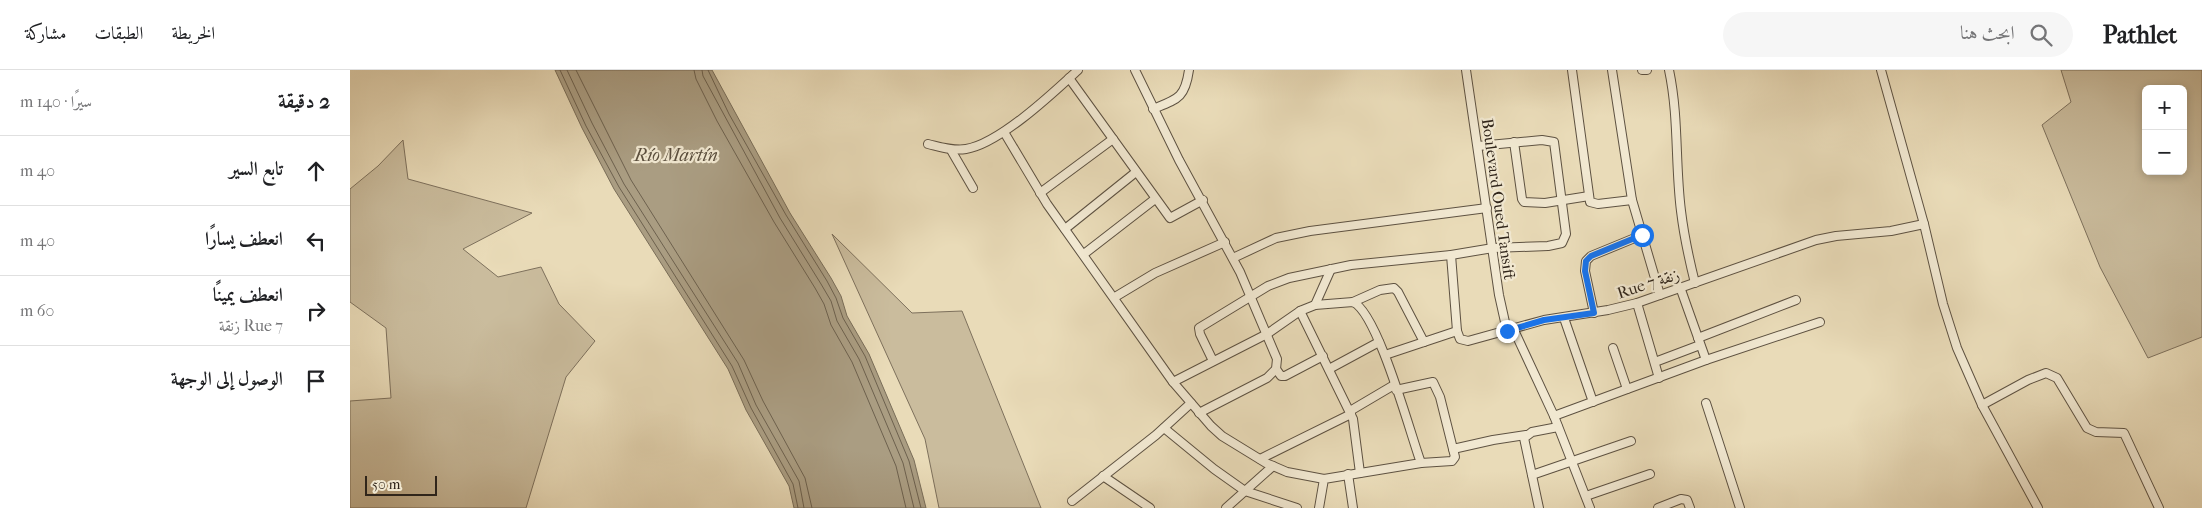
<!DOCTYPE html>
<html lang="ar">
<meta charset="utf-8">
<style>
:root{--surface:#fff;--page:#f6f6f6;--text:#202124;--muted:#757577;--line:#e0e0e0}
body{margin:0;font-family:"IM FELL French Canon",Amiri,serif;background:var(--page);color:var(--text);direction:rtl}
.controls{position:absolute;right:15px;top:15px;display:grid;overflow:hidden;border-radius:8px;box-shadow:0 2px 8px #0003}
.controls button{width:45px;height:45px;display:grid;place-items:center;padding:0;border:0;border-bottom:1px solid var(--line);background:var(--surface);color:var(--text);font:25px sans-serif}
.scale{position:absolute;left:15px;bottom:12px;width:72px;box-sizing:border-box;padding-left:5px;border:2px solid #30251a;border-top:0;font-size:14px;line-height:18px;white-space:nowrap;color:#30251a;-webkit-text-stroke:4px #f1e8d1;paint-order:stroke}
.stop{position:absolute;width:15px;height:15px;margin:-11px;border:4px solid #1a73e8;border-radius:50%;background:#fff}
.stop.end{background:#1a73e8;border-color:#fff;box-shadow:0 1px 5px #0008}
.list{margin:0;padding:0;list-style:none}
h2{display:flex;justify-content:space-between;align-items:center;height:65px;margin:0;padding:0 20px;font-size:21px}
h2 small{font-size:16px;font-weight:400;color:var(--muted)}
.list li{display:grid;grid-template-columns:32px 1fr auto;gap:15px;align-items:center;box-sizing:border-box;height:70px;padding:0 20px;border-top:1px solid var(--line)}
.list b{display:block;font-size:19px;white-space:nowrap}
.list p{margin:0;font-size:16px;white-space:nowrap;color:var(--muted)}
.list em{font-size:16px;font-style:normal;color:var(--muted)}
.icon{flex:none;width:28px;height:28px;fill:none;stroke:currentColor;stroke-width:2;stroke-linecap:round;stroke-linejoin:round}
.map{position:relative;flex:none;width:1852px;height:438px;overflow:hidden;direction:ltr}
header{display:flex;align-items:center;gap:30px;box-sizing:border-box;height:70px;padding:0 25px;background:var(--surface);border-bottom:1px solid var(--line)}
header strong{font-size:24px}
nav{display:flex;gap:28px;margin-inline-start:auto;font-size:18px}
.search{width:350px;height:45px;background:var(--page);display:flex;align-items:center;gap:12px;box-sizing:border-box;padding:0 18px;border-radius:28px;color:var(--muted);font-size:19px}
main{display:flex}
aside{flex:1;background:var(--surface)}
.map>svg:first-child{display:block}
.green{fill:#cabc9d;stroke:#7d705c;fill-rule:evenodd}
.water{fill:#aa9d82;stroke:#796d58}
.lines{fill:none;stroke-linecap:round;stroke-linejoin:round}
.shore{stroke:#6d614e;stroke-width:1}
.minor-casing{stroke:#5e5242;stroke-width:10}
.minor{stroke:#f1e8d1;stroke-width:8}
.route{stroke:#1a73e8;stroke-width:6}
.labels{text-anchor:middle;stroke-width:4.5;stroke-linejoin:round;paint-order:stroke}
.street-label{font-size:16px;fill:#30251a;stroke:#f1e8d1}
.water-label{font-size:18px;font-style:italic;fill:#5b4f3e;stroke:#f1e8d1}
</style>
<header>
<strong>Pathlet</strong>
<div class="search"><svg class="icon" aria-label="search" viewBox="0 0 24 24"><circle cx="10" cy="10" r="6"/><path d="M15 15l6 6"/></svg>ابحث هنا</div>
<nav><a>الخريطة</a><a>الطبقات</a><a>مشاركة</a></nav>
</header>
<main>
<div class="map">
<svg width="1852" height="438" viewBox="0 0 1852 438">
<rect width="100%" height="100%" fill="#e9dbb8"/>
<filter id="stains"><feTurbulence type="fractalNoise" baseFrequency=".004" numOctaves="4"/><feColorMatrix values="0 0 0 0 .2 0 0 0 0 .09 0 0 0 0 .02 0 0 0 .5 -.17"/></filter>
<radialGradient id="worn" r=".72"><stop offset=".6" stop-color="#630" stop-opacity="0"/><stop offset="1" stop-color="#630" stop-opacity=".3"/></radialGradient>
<g class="green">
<path d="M1711 0H1852V267L1798 288 1750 197 1692 55 1721 32ZM1796 19H1833V101H1796Z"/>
<polygon points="53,70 58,109 182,143 113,179 148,207 191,197 209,234 245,271 216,307 176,438 0,438 0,331 41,328 36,258 0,232 0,119 28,96"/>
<polygon points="482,164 562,243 612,241 691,438 589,438 575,369"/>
</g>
<polygon class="water" points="205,0 362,0 440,143 481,208 491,226 497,246 519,284 564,390 576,438 444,438 439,416 396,340 378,299 264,119 232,58"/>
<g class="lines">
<g class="shore">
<polyline points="210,0 236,56 269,117 382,296 401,338 443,414 448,438"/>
<polyline points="217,0 242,53 274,114 388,293 406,335 449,411 454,438"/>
<polyline points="226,0 281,110 394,290 413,331 455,408 462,438"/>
<polyline points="344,0 346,9 367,51 424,152 465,218 474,234 481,255 502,292 546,396 556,438"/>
<polyline points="352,0 353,6 430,148 471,214 481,231 487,251 509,289 553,393 564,438"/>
<polyline points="358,0 379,44 436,145 477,211 486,228 493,248 515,286 559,391 571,438"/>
</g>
<defs>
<g id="minor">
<polyline points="785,0 829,90 890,202 927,289 926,299 917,308 849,343"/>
<polyline points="1116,0 1149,225 1157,261"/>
<polyline points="1222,0 1240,132 1248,134 1282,130"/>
<polyline points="1262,0 1282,130 1310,225"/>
<polyline points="1292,0 1297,0"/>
<path d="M1319 0C1329 47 1325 94 1331 141 1334 166 1339 189 1345 213"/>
<polyline points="1531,0 1574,154 1593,234 1607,278 1632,335 1688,438"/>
<polyline points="719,8 820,148 853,130"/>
<path d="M803 39C828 29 835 28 839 0"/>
<polyline points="654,62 697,134 823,312 861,356 872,366 916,393 937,402 974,409"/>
<polyline points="1164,72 1172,129 1174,132 1195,133 1239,126"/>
<path d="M578 74C591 77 603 81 616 79 649 74 703 23 728 0"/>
<polyline points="601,80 623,118"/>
<polyline points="690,123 763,69"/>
<polyline points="715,159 786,102"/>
<polyline points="734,184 805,129"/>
<polyline points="1101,185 1107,261"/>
<polyline points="883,188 926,168 960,161 1137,138"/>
<polyline points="1330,217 1356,290"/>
<polyline points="765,227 805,203 875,172"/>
<polyline points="1003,232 1030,220 1044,218 1048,222 1074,272"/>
<polyline points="1287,233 1309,308"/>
<path d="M965 235 1003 232C1028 243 1060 363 1071 393L974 409 969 438"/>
<polyline points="950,241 1003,349 1010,403"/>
<polyline points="1244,243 1235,201 1236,191 1241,186 1292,165"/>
<polyline points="1214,248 1243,332"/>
<polyline points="1163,258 1204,346 1240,438"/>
<polyline points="1348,268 1446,230"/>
<polyline points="1263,278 1277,319"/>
<polyline points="1035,285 1107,261 1110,269 1118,271 1194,250 1258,240 1287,233 1466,170 1486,166 1541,161 1574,154"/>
<polyline points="863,291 850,264 849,258 918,216 939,208 1001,195 1101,185 1143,178 1198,176 1212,173 1216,164 1204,72 1192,70 1128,76"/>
<polyline points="1305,292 1350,275"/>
<polyline points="926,299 931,306 935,306 973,286"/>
<polyline points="979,299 1029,272"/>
<polyline points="823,312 917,264 950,241 965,235 981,199"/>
<polyline points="1046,320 1083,312 1090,327 1103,379 1143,370 1176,365"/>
<polyline points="1356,333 1390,438"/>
<polyline points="1632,335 1678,310 1696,303 1707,308 1737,358 1746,362 1774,363 1809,438"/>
<polyline points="1000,341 1044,315"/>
<polyline points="1204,346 1356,290 1470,252"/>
<polyline points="814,358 864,399 895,421 947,438"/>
<polyline points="910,389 1001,344"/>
<polyline points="1071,393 1102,391 1105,387 1103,379"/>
<polyline points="998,404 1003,438"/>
<polyline points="1182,405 1281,371"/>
<polyline points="753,406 800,438"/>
<polyline points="1236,426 1300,404"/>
<polyline points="722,431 806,365 841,333"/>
<polyline points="876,438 923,396"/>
<polyline points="1189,438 1174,368 1182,362 1208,357"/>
<polyline points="1308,438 1331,429 1337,430 1340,438"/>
</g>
</defs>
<use href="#minor" class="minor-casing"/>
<use href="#minor" class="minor"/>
</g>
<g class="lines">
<polyline class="route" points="1157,261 1194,250 1244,243 1235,201 1236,191 1241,186 1292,165"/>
</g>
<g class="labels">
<g class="street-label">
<text transform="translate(1149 129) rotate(82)" y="6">Boulevard Oued Tansift</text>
<text transform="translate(1298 213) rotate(-18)" y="6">Rue 7 زنقة</text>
</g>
<g class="water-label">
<text x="326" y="91">Río Martín</text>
</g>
</g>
<rect width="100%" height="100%" filter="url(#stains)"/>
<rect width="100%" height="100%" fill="url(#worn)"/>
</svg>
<div class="controls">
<button>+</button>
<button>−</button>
</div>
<div class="scale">50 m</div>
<div class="stop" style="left:1292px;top:165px"></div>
<div class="stop end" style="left:1157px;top:261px"></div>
</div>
<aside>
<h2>2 دقيقة<small>سيرًا · 140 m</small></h2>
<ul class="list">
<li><svg class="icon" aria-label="ahead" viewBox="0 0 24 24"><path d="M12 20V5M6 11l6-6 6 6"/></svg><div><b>تابع السير</b></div><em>40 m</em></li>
<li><svg class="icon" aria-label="left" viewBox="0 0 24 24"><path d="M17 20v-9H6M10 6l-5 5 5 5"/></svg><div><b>انعطف يسارًا</b></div><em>40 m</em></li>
<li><svg class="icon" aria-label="right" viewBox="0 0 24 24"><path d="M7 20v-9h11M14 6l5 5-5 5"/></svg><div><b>انعطف يمينًا</b><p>Rue 7 زنقة</p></div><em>60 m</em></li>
<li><svg class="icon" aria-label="arrive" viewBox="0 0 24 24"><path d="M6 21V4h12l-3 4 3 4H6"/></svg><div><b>الوصول إلى الوجهة</b></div></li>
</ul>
</aside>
</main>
